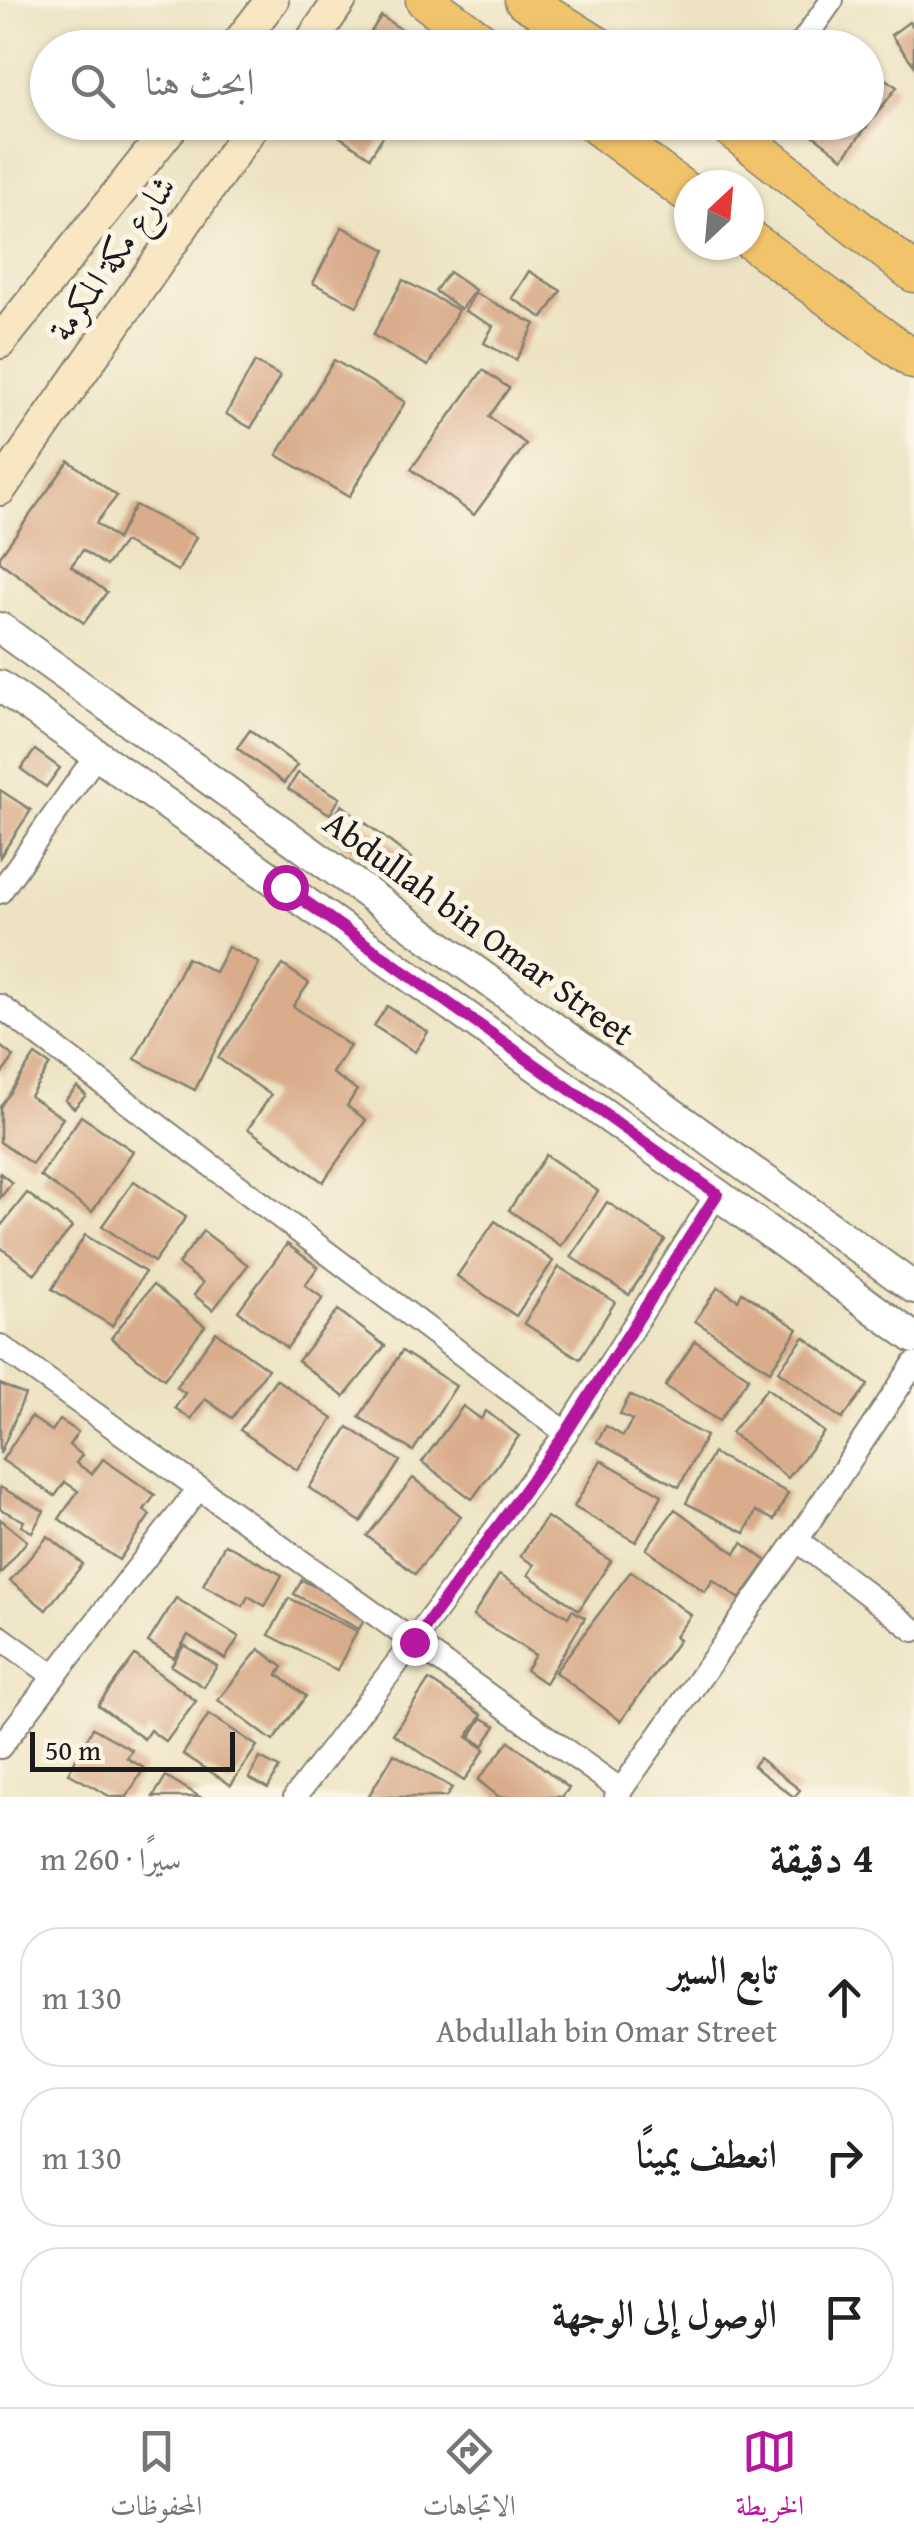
<!DOCTYPE html>
<html lang="ar">
<meta charset="utf-8">
<style>
:root{--surface:#fff;--page:#f6f6f6;--text:#222;--muted:#767676;--line:#e0e0e0;--accent:#b5179e}
body{margin:0;font-family:"Gentium Book Plus",Amiri,serif;background:var(--page);color:var(--text);direction:rtl}
.compass{position:absolute;left:674px;top:170px;width:90px;height:90px;border-radius:50%;background:var(--surface);box-shadow:0 2px 8px #0004;rotate:26deg}
.scale{position:absolute;left:30px;bottom:25px;width:205px;box-sizing:border-box;padding-left:10px;border:5px solid #1c1c1c;border-top:0;font-size:28px;line-height:35px;white-space:nowrap;color:#1c1c1c;-webkit-text-stroke:8px #fcf5e5;paint-order:stroke}
.stop{position:absolute;width:30px;height:30px;margin:-22px;border:8px solid #b5179e;border-radius:50%;background:#fff}
.stop.end{background:#b5179e;border-color:#fff;box-shadow:0 2px 10px #0008}
.list{margin:0;padding:0;list-style:none}
h2{display:flex;justify-content:space-between;align-items:center;height:130px;margin:0;padding:0 40px;font-size:42px}
h2 small{font-size:32px;font-weight:400;color:var(--muted)}
.list li{display:grid;grid-template-columns:65px 1fr auto;gap:30px;align-items:center;box-sizing:border-box;height:140px;margin:0 20px 20px;padding:0 20px;border:2px solid var(--line);border-radius:40px}
.list b{display:block;font-size:38px;white-space:nowrap}
.list p{margin:0;font-size:32px;white-space:nowrap;color:var(--muted)}
.list em{font-size:32px;font-style:normal;color:var(--muted)}
.icon{flex:none;width:55px;height:55px;fill:none;stroke:currentColor;stroke-width:2;stroke-linecap:round;stroke-linejoin:round}
.map{position:relative;flex:none;width:914px;height:1797px;overflow:hidden;direction:ltr}
.search{position:absolute;background:var(--surface);box-shadow:0 2px 8px #0004;left:30px;right:30px;top:30px;height:110px;display:flex;align-items:center;gap:25px;box-sizing:border-box;padding:0 35px;border-radius:55px;color:var(--muted);font-size:38px}
.sheet{height:610px;background:var(--surface)}
nav{display:flex;justify-content:space-around;align-items:center;box-sizing:border-box;height:140px;border-top:2px solid var(--line);background:var(--surface);font-size:28px;color:var(--muted)}
nav a{display:grid;justify-items:center;gap:5px}
nav .on{color:var(--accent)}
.map>svg:first-child{display:block}
.building{fill:#d9ac8b}
.lines{fill:none;stroke-linecap:round;stroke-linejoin:round}
.minor-casing{stroke:#848070;stroke-width:26}
.tertiary-casing{stroke:#848070;stroke-width:34}
.secondary-casing{stroke:#848070;stroke-width:36}
.primary-casing{stroke:#848070;stroke-width:41}
.minor{stroke:#fff;stroke-width:22}
.tertiary{stroke:#fff;stroke-width:30}
.secondary{stroke:#f9e7c3;stroke-width:32}
.primary{stroke:#f1c36a;stroke-width:38}
.route{stroke:#b5179e;stroke-width:12}
.labels{text-anchor:middle;stroke-width:10;stroke-linejoin:round;paint-order:stroke}
.street-label{font-size:35px;fill:#1c1c1c;stroke:#fcf5e5}
</style>
<div class="map">
<svg width="914" height="1797" viewBox="0 0 914 1797">
<rect width="100%" height="100%" fill="#fcf5e5"/>
<filter id="ink" filterUnits="userSpaceOnUse"><feTurbulence type="fractalNoise" baseFrequency=".01" numOctaves="2"/><feDisplacementMap in="SourceGraphic" scale="20" xChannelSelector="R" yChannelSelector="G"/><feConvolveMatrix kernelMatrix="1 2 1 2 8 2 1 2 1" color-interpolation-filters="sRGB"/></filter>
<filter id="wash" filterUnits="userSpaceOnUse"><feTurbulence type="fractalNoise" baseFrequency=".0048" numOctaves="4" result="noise"/><feDisplacementMap in="SourceGraphic" scale="40" xChannelSelector="R" yChannelSelector="G"/><feGaussianBlur stdDeviation="2.25" result="paint"/><feColorMatrix in="noise" values="0 0 0 0 0 0 0 0 0 0 0 0 0 0 0 0 0 1.4 0 .05"/><feComposite in="paint" operator="in"/></filter>
<g filter="url(#wash)">
<rect width="100%" height="100%" fill="#ede3c3"/>
<g id="blocks">
<g class="building">
<polygon points="381,16 429,48 361,48"/>
<polygon points="909,22 914,28 914,65 891,35"/>
<polygon points="866,65 897,87 843,158 796,122 866,122"/>
<polygon points="318,122 392,122 370,157"/>
<polygon points="342,227 386,250 357,306 313,283"/>
<polygon points="529,271 561,291 543,318 512,298"/>
<polygon points="449,272 475,290 461,309 435,291"/>
<polygon points="403,280 458,310 428,366 373,335"/>
<polygon points="475,293 535,324 516,360 484,343 493,326 465,311"/>
<polygon points="334,360 405,402 349,497 277,455"/>
<polygon points="255,362 280,376 251,428 226,414"/>
<polygon points="483,370 509,388 489,417 526,444 474,515 411,469"/>
<polygon points="69,461 117,496 96,523 117,539 135,505 196,537 178,571 124,542 106,566 83,550 71,566 107,592 84,623 0,562 0,556"/>
<polygon points="250,730 297,765 284,783 237,748"/>
<polygon points="35,750 60,768 46,787 21,769"/>
<polygon points="298,773 340,798 330,814 288,789"/>
<polygon points="0,790 31,810 0,857"/>
<polygon points="342,805 411,858 402,871 371,848 362,859 324,830"/>
<polygon points="228,947 259,963 195,1090 135,1059 187,958 215,972"/>
<polygon points="283,965 309,983 293,1006 350,1046 332,1073 357,1090 347,1106 366,1120 323,1182 248,1129 271,1095 218,1058"/>
<polygon points="387,1006 428,1032 415,1052 374,1026"/>
<polygon points="0,1046 14,1057 0,1076"/>
<polygon points="35,1055 50,1065 30,1096 63,1118 32,1164 0,1142 0,1107"/>
<polygon points="77,1087 86,1095 74,1108 65,1100"/>
<polygon points="81,1116 133,1151 92,1212 40,1176"/>
<polygon points="546,1155 598,1191 561,1246 509,1210"/>
<polygon points="0,1173 12,1183 0,1198"/>
<polygon points="134,1181 186,1217 154,1262 102,1226"/>
<polygon points="27,1193 72,1227 35,1274 0,1247 0,1227"/>
<polygon points="607,1202 665,1240 629,1295 571,1257"/>
<polygon points="495,1221 553,1261 516,1316 457,1276"/>
<polygon points="203,1231 248,1265 213,1310 194,1295 203,1283 178,1264"/>
<polygon points="85,1235 145,1272 112,1326 52,1289"/>
<polygon points="287,1244 318,1267 305,1285 323,1298 287,1348 238,1311"/>
<polygon points="559,1267 615,1302 580,1359 524,1323"/>
<polygon points="153,1285 205,1326 164,1379 111,1338"/>
<polygon points="718,1287 738,1300 742,1292 798,1329 770,1371 695,1321"/>
<polygon points="338,1310 385,1346 344,1397 298,1361"/>
<polygon points="216,1332 268,1369 232,1418 205,1399 191,1419 175,1408 185,1393 176,1387"/>
<polygon points="804,1337 868,1385 842,1419 778,1371"/>
<polygon points="695,1341 749,1377 719,1421 665,1386"/>
<polygon points="402,1351 456,1386 413,1451 359,1417"/>
<polygon points="276,1379 333,1419 297,1470 240,1430"/>
<polygon points="0,1384 25,1395 0,1454"/>
<polygon points="767,1388 824,1432 788,1478 731,1433"/>
<polygon points="630,1395 706,1436 679,1487 597,1442 606,1426 623,1436 632,1420 620,1414"/>
<polygon points="463,1406 481,1419 486,1411 519,1436 472,1499 422,1462"/>
<polygon points="31,1417 52,1431 60,1420 78,1432 69,1445 82,1455 76,1463 92,1474 103,1459 155,1495 144,1510 150,1515 119,1560 59,1519 78,1491 65,1482 55,1496 2,1460"/>
<polygon points="348,1427 400,1461 361,1522 309,1488"/>
<polygon points="713,1453 788,1493 774,1520 756,1511 745,1533 686,1503"/>
<polygon points="601,1460 662,1495 636,1542 574,1507"/>
<polygon points="413,1478 461,1516 415,1574 367,1536"/>
<polygon points="0,1487 44,1511 32,1532 21,1526 24,1521 0,1509"/>
<polygon points="675,1509 735,1553 742,1543 767,1561 740,1599 713,1580 705,1592 646,1549"/>
<polygon points="547,1517 611,1561 579,1610 528,1575 534,1565 520,1556"/>
<polygon points="0,1519 27,1541 0,1574"/>
<polygon points="48,1536 83,1564 46,1610 10,1581"/>
<polygon points="225,1544 282,1575 265,1606 248,1596 243,1606 203,1585"/>
<polygon points="631,1571 691,1615 675,1637 679,1640 621,1721 555,1672"/>
<polygon points="499,1575 568,1617 572,1610 585,1618 545,1683 526,1670 535,1655 473,1616"/>
<polygon points="302,1580 367,1614 359,1629 294,1594"/>
<polygon points="176,1598 239,1637 225,1659 188,1635 174,1658 148,1642"/>
<polygon points="289,1598 357,1631 337,1670 269,1635"/>
<polygon points="184,1645 217,1666 204,1687 171,1666"/>
<polygon points="259,1649 283,1667 278,1675 306,1696 273,1741 218,1700"/>
<polygon points="135,1655 196,1701 166,1742 150,1730 144,1739 98,1705"/>
<polygon points="429,1680 482,1715 467,1737 485,1749 464,1781 393,1734"/>
<polygon points="209,1714 257,1746 231,1785 183,1754"/>
<polygon points="482,1718 496,1726 483,1746 470,1737"/>
<polygon points="93,1728 132,1750 127,1758 144,1768 127,1797 111,1797 68,1773"/>
<polygon points="509,1741 569,1788 562,1797 499,1797 478,1780"/>
<polygon points="394,1754 452,1788 446,1797 368,1797"/>
<polygon points="260,1758 279,1768 268,1788 249,1778"/>
<polygon points="759,1758 800,1790 794,1797 753,1766"/>
<polygon points="166,1776 200,1797 153,1797"/>
</g>
</g>
</g>
<g filter="url(#ink)">
<use href="#blocks" fill-opacity="0" stroke="#848070" stroke-width="2.5"/>
<g class="lines">
<defs>
<g id="minor">
<polyline points="798,48 832,0"/>
<polyline points="0,892 97,754"/>
<polyline points="0,1006 566,1433"/>
<polyline points="0,1346 621,1790"/>
<polyline points="797,1540 914,1630"/>
<polyline points="0,1637 54,1676"/>
<polyline points="0,1747 199,1488"/>
<polyline points="295,1797 413,1642 566,1433 717,1194"/>
<polyline points="616,1797 797,1540 914,1364"/>
</g>
<g id="tertiary">
<polyline points="0,628 914,1288"/>
<polyline points="0,686 717,1194 914,1338"/>
</g>
<g id="secondary">
<polyline points="235,48 272,0"/>
<polyline points="307,48 340,0"/>
<polyline points="0,342 175,122"/>
<polyline points="0,489 255,122"/>
</g>
<g id="primary">
<polyline points="425,0 490,48"/>
<polyline points="524,0 601,48"/>
<polyline points="592,122 689,194"/>
<polyline points="723,122 914,273"/>
<polyline points="749,239 914,360"/>
</g>
</defs>
<use href="#minor" class="minor-casing"/>
<use href="#tertiary" class="tertiary-casing"/>
<use href="#secondary" class="secondary-casing"/>
<use href="#primary" class="primary-casing"/>
<use href="#minor" class="minor"/>
<use href="#tertiary" class="tertiary"/>
<use href="#secondary" class="secondary"/>
<use href="#primary" class="primary"/>
</g>
</g>
<g class="lines" filter="url(#ink)">
<polyline class="route" points="285,887 717,1194 566,1433 414,1642"/>
</g>
<g class="labels">
<g class="street-label">
<text transform="translate(112 258) rotate(-55)" y="12">شارع مكة المكرمة</text>
<text transform="translate(479 928) rotate(36)" y="12">Abdullah bin Omar Street</text>
</g>
</g>
</svg>
<svg class="compass" viewBox="-18 -18 36 36"><path d="M0-13l5 13h-10z" fill="#e53935"/><path d="M0 13l5-13h-10z" fill="#767676"/></svg>
<div class="scale">50 m</div>
<div class="stop" style="left:285px;top:887px"></div>
<div class="stop end" style="left:414px;top:1642px"></div>
<div class="search"><svg class="icon" aria-label="search" viewBox="0 0 24 24"><circle cx="10" cy="10" r="6"/><path d="M15 15l6 6"/></svg>ابحث هنا</div>
</div>
<section class="sheet">
<h2>4 دقيقة<small>سيرًا · 260 m</small></h2>
<ul class="list">
<li><svg class="icon" aria-label="ahead" viewBox="0 0 24 24"><path d="M12 20V5M6 11l6-6 6 6"/></svg><div><b>تابع السير</b><p>Abdullah bin Omar Street</p></div><em>130 m</em></li>
<li><svg class="icon" aria-label="right" viewBox="0 0 24 24"><path d="M7 20v-9h11M14 6l5 5-5 5"/></svg><div><b>انعطف يمينًا</b></div><em>130 m</em></li>
<li><svg class="icon" aria-label="arrive" viewBox="0 0 24 24"><path d="M6 21V4h12l-3 4 3 4H6"/></svg><div><b>الوصول إلى الوجهة</b></div></li>
</ul>
</section>
<nav>
<a class="on"><svg class="icon" aria-label="map" viewBox="0 0 24 24"><path d="M3 6l6-2 6 2 6-2v14l-6 2-6-2-6 2zM9 4v14M15 6v14"/></svg>الخريطة</a>
<a><svg class="icon" aria-label="directions" viewBox="0 0 24 24"><path d="M12 3l9 9-9 9-9-9zM9 14v-3h6M13 9l2 2-2 2"/></svg>الاتجاهات</a>
<a><svg class="icon" aria-label="saved" viewBox="0 0 24 24"><path d="M7 4h10v16l-5-4-5 4z"/></svg>المحفوظات</a>
</nav>
